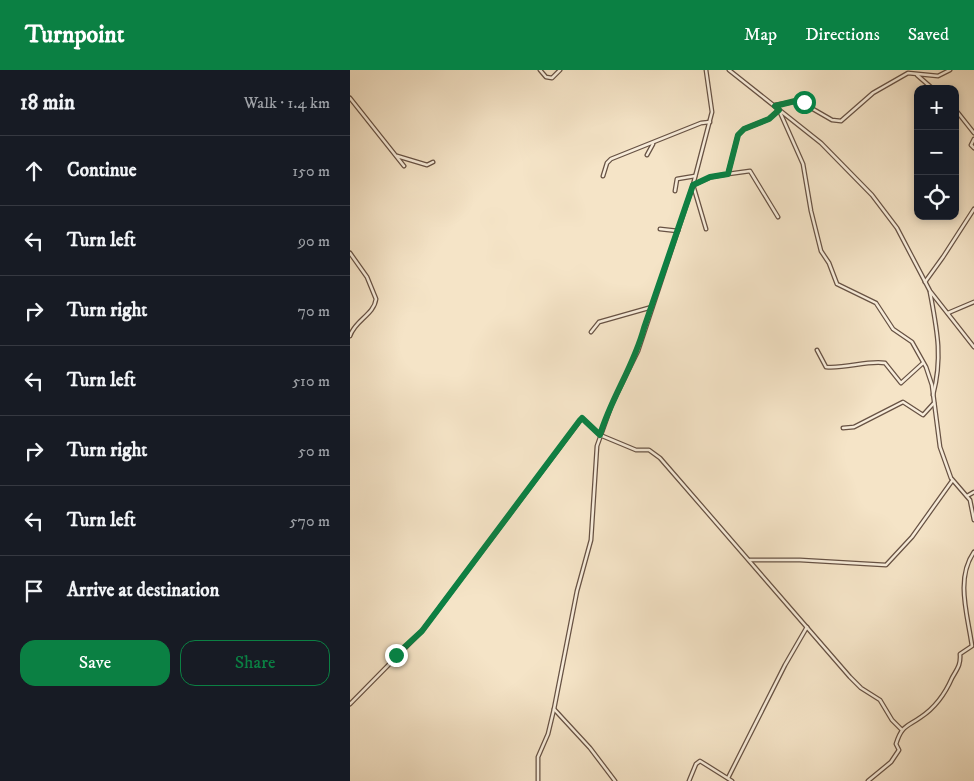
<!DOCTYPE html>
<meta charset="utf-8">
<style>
:root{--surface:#171b24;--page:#20242c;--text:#f1f3f6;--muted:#9ea1a6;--line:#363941;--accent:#0b8043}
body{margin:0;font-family:"IM FELL DW Pica",serif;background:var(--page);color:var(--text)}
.controls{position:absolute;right:15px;top:15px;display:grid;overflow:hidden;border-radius:10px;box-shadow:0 2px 8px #0003}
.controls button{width:45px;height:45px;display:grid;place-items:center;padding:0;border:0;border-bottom:1px solid var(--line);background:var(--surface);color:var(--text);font:25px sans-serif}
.stop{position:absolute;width:15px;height:15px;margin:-11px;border:4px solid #0b8043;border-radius:50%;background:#fff}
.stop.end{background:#0b8043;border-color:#fff;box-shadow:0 1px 5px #0008}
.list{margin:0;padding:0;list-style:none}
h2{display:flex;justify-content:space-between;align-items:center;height:65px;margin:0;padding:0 20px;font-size:21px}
h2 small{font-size:16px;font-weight:400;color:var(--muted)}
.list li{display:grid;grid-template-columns:32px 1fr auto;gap:15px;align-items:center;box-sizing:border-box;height:70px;padding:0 20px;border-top:1px solid var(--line)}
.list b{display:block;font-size:19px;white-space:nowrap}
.list em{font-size:16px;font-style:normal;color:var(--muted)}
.actions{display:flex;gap:10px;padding:15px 20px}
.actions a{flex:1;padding:11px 0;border:1px solid var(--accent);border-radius:15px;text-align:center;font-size:18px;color:var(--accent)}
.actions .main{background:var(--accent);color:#fff}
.icon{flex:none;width:28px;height:28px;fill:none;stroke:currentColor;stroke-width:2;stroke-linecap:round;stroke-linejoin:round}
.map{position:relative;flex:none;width:624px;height:711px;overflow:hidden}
header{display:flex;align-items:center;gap:30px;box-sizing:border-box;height:70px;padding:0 25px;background:var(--accent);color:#fff}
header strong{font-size:24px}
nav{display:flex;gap:28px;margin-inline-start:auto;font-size:18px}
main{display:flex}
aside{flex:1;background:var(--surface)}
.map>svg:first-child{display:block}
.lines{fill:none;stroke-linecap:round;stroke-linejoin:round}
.minor-casing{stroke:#675244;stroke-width:5}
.minor{stroke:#f8eddb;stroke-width:2.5}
.route{stroke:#0b8043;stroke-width:6}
</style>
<header>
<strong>Turnpoint</strong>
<nav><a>Map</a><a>Directions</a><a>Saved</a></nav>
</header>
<main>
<aside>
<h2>18 min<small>Walk · 1.4 km</small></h2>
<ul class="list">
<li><svg class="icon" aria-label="ahead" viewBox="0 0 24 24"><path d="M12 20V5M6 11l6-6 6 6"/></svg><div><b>Continue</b></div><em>150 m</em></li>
<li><svg class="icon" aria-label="left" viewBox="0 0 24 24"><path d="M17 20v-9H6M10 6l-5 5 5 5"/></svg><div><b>Turn left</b></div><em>90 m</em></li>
<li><svg class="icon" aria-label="right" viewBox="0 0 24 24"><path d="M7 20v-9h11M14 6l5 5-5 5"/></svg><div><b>Turn right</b></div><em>70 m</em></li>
<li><svg class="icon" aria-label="left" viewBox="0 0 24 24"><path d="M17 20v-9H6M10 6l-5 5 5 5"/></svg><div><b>Turn left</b></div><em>510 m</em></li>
<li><svg class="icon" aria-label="right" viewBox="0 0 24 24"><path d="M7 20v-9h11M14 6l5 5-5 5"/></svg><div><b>Turn right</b></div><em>50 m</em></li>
<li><svg class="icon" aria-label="left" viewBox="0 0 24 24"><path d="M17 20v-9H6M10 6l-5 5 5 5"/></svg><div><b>Turn left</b></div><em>570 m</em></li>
<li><svg class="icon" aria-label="arrive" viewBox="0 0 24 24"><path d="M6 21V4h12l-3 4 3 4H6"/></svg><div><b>Arrive at destination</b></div></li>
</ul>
<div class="actions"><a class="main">Save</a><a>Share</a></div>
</aside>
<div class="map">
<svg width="624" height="711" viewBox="0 0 624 711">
<rect width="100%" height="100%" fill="#f5e4c7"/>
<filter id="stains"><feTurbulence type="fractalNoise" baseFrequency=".004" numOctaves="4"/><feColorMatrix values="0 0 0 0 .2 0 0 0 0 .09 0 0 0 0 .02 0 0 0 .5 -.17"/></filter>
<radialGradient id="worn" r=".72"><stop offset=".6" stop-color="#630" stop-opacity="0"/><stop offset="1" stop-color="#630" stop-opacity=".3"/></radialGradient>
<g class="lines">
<defs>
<g id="minor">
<polyline points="190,0 196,7 202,8 210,0"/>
<polyline points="379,0 471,73 522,125 547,158 580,221 624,277"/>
<polyline points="567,5 583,19"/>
<polyline points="0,28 54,96"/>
<polyline points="425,35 449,31 482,50 491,51 523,23 558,3 588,6 600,0"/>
<polyline points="605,39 624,63"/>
<polyline points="624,69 621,75 624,78"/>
<polyline points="297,85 303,74"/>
<polyline points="47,86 77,95 83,92"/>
<polyline points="378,104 400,101 428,147"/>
<polyline points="253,106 257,93 261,89 351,53 360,52"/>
<polyline points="325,121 327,109 345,106"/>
<polyline points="310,159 328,161"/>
<polyline points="356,159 343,115 361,107 378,104 388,65 394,59 419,49 429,40 453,94 461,141 471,181 479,193 487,214 526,233 543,259 562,272 576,297 582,315 590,377 601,408 620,430 624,450"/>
<path d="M0 183 17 207 26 229C24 245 5 250 0 266"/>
<polyline points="575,212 593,187 624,139"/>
<path d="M580 222C587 260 593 287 583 325"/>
<polyline points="598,243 624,232"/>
<polyline points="241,262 249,252 302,237"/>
<path d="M467 280 476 297C495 299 518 290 535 293L551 313 573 293"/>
<polyline points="493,358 504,357 553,332 573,345 584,333"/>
<polyline points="617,426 624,422"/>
<polyline points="400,490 450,490 536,495 562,467 602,411"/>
<polyline points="0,634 72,561 232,348 250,365 286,380 299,380 310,388 500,607 511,618 530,630 542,650 552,660"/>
<polyline points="204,639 240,678 265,711"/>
<polyline points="378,708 435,595 457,557"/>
<polyline points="188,711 188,687 198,664 204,639 227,521 241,470 247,376 262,334 288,281 343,115 362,42 356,0"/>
<polyline points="339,711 346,694 350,691 382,711"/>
<path d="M518 711 541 692 549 680 546 674C552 655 557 657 571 647 586 637 595 624 602 608 607 599 611 595 610 584L622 576C618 546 605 509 624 482"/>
</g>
</defs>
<use href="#minor" class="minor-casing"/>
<use href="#minor" class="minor"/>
</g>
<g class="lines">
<path class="route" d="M46 585 72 561 230 350 232 348 250 365C261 328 284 296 294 258L343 115 360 107 378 104 388 65 394 59 419 49 429 40 425 36 445 31 454 32"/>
</g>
<rect width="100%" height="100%" filter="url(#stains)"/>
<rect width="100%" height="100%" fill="url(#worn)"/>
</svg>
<div class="controls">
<button>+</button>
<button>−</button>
<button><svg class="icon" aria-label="locate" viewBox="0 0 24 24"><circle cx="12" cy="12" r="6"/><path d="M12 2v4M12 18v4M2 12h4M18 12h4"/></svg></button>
</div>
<div class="stop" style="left:454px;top:32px"></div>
<div class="stop end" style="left:46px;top:585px"></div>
</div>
</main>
